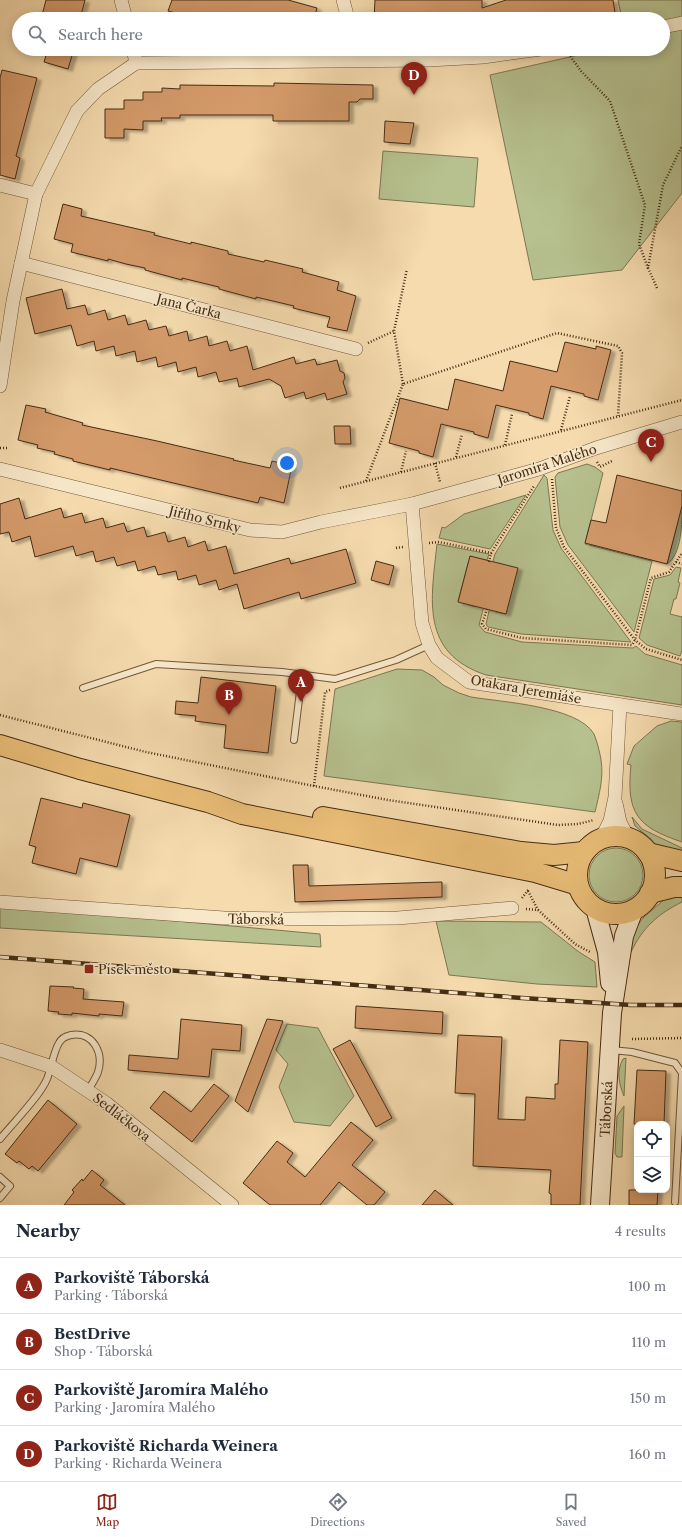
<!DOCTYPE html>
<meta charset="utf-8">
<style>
:root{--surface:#fff;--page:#f6f6f7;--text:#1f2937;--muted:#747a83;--line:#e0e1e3;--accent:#8f2418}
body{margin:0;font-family:"Libre Caslon Text",serif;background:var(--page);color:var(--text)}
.controls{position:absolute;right:12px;bottom:12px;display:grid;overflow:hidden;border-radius:8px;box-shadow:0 2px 10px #0003}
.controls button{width:36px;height:36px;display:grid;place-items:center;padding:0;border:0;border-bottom:1px solid var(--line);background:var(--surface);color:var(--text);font:20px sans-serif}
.you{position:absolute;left:287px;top:463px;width:14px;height:14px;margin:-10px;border:3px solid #fff;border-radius:50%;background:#1a73e8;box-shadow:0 0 0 6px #1a73e833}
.badge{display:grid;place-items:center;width:26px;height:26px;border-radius:50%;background:var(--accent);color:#fff;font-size:13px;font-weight:700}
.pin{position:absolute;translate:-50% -33px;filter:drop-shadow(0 1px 2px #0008)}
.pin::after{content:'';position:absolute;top:21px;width:14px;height:12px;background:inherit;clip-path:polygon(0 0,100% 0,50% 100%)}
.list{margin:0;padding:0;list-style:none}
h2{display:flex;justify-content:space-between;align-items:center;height:52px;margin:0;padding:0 16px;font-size:17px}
h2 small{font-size:13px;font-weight:400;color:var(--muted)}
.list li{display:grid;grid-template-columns:26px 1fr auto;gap:12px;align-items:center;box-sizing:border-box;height:56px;padding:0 16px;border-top:1px solid var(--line)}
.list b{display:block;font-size:15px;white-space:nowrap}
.list p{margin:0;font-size:13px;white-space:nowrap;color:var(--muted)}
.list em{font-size:13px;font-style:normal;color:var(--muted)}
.icon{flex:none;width:22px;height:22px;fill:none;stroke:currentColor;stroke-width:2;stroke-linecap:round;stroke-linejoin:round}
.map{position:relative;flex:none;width:682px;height:1205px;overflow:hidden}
.search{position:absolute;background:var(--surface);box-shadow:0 2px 10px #0003;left:12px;right:12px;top:12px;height:44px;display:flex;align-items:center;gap:10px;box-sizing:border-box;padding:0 14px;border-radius:22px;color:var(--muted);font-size:15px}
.sheet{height:276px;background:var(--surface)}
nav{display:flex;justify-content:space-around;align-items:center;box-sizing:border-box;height:56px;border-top:1px solid var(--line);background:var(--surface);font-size:11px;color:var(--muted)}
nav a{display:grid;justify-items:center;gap:2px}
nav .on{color:var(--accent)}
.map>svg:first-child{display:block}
.green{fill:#b6c18f;stroke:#7e7652}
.building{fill:#d49a6b;stroke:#462c14;filter:url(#shadow)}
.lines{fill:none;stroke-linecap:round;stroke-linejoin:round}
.lane-casing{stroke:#72583a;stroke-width:8}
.street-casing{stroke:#72583a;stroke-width:14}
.secondary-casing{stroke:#462c14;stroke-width:20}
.primary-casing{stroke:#462c14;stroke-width:22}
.path{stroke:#462c14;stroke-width:2.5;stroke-dasharray:1 2;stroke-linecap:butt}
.lane{stroke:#f8e8ca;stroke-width:6}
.street{stroke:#f8e8ca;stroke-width:13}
.secondary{stroke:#f8e8ca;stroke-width:18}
.primary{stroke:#eabe77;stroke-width:20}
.rail-casing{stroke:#462c14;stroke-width:4.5}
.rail{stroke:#f8e8ca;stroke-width:3;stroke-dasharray:9;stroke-linecap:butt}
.poi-dot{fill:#8f2418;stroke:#f8e8ca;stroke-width:1.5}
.labels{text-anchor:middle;stroke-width:3;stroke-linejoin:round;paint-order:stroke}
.street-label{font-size:13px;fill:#462c14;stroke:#f8e8ca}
.poi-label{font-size:13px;fill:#462c14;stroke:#f8e8ca;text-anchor:start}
</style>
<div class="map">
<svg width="682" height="1205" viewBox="0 0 682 1205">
<defs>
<filter id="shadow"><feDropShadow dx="4.5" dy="2.5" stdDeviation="1" flood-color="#0004"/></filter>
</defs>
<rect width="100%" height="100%" fill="#f5dbae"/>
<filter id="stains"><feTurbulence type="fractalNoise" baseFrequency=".005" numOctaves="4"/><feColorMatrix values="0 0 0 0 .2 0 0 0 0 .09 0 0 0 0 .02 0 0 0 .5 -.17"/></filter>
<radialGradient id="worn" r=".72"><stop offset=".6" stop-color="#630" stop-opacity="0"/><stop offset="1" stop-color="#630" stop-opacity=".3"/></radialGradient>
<g class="green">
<polygon points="618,0 682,0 682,193 622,270 533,280 490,75 605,49 663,49 663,19 622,19"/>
<polygon points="383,151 478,158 474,207 379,199"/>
<polygon points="587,464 595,467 603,473 585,544 652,561 634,632 568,545 560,527 555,477 558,473"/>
<polygon points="544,475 547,478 553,530 561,548 631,642 521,634 488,627 486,624 490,607 496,612 506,614 517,569 500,564 492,565 495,554"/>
<polygon points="526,495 490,549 439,538 442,527 445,528 464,514"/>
<path d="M682 505C682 523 682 554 667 564Z"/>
<path d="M437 544 489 554 486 563 479 559 470 556 458 601 475 607 476 603 484 606 479 625 485 632 522 642 633 648 636 646 645 654 682 665V705L486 675C420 653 431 600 437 544Z"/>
<polygon points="676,567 681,568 678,582 680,583 676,599 674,599 670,614 682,617 682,650 680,656 647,645 639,638 654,579 670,575"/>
<path d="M397 669 422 670 434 677 443 685 459 693 471 697C501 702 578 706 594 734 597 741 600 753 601 760 604 777 599 795 595 812L324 776 335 689Z"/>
<path d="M671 721 682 722V842C637 827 626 813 631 765L627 764 634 746 657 726Z"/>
<polygon points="632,817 642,829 682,848 682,856 659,849 651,839 635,826"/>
<circle cx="616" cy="875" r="27"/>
<path d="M682 894V902C658 914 643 927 631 952L627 951 634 930 643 918 666 898Z"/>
<polygon points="0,905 320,934 321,947 0,928"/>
<polygon points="436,921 541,922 579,952 595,962 597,987 537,984 449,975"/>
<polygon points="287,1024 318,1028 354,1096 330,1126 294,1122 279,1087 288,1064 276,1050"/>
<path d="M626 1058 624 1096C619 1084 616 1071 623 1059Z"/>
<polygon points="624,1106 622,1157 617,1157 615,1153 617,1116"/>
</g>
<g class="building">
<polygon points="46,0 85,0 80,19 41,19"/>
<polygon points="172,0 288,0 317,8 314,19 186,19 187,16 168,11"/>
<polygon points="375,0 482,0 482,8 506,0 613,0 616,19 374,19"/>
<polygon points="48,49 74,49 68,69 44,62"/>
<polygon points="2,70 37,78 16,156 20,158 15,179 0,175 0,78"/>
<polygon points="274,83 373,85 373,99 360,99 357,102 349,102 349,121 273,121 273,115 180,115 180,118 161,118 162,121 143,121 143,130 124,129 124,138 105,138 105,109 124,109 124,100 143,100 143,92 162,92 162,88 180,89 180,85 274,86"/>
<polygon points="385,121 414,123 410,144 384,142"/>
<polygon points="63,204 82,209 81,216 155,233 154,235 191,244 191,242 228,251 228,254 264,262 265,260 303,269 302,272 339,282 337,290 356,296 347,331 327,327 330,317 293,308 294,306 256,297 256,299 219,289 219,287 182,278 182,280 145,270 145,268 126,264 108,259 108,261 71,252 73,244 54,239"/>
<polygon points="62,289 67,309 85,305 88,315 105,310 108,320 125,315 128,325 146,320 149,330 166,326 169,336 187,331 189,341 207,336 209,346 227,341 230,351 247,346 253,370 294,357 296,364 315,359 317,365 337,360 340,371 344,373 345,378 343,382 347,394 327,400 325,393 306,399 304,392 285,398 281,386 269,379 239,387 237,378 219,382 216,372 198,377 196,367 178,372 176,362 158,367 156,357 137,362 135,351 116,356 114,346 96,351 94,341 77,346 71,325 35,334 26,298"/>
<polygon points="565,342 596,349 596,346 611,350 598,400 584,396 584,394 551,386 543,419 529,415 529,413 496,405 488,438 474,434 474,432 441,424 433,457 419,453 419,451 389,443 400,398 448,410 455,379 503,391 510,361 557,372"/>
<polygon points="26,405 46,409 45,412 83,423 82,425 157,441 234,459 233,460 270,468 272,461 292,466 284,503 260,497 258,503 110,468 110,470 73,461 73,459 54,454 55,452 37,448 38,445 18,440"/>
<polygon points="334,426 350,426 351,444 335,444"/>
<polygon points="617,475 682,491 682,506 667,564 585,543 591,520 606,523"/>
<polygon points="19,498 25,519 61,508 64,518 82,513 85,523 103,518 106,528 124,523 127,532 144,527 147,537 165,532 168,542 185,537 188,547 205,541 208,551 226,546 234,574 289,558 291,564 346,549 356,583 301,599 299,592 244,609 237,584 219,590 216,580 199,585 196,575 178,580 176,571 158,575 155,566 138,571 135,561 117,566 114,557 96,562 93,551 76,556 73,546 35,557 30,536 12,542 9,532 0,534 0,504"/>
<polygon points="470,556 518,568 506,614 458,602"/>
<polygon points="376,561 394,566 389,585 371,580"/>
<polygon points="201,677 276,686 268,753 224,748 226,725 195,721 196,716 175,714 176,701 198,703"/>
<polygon points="41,798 82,808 83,803 130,815 117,867 80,858 76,874 32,863 36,847 29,845"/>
<polygon points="293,865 308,865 309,886 442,882 442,897 295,902"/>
<polygon points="50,986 74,987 73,988 84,989 83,999 124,1002 122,1016 99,1014 99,1016 72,1013 72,1015 58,1014 59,1012 48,1011"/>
<polygon points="356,1006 443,1012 442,1034 355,1028"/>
<polygon points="181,1019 242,1025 240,1051 212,1049 209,1077 128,1070 129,1055 178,1059"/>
<polygon points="267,1019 283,1021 248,1112 235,1101"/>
<polygon points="458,1035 502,1037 498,1119 525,1120 526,1097 555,1099 555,1084 558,1084 560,1040 588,1042 580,1205 551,1205 551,1194 549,1193 551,1170 473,1166 475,1094 455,1093"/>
<polygon points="350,1040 392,1118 376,1127 333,1049"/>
<polygon points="637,1070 666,1071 664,1124 634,1124"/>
<polygon points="214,1084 229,1096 192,1142 150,1108 164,1091 191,1112"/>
<polygon points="48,1100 77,1124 38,1171 32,1166 29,1169 19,1161 17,1163 5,1154"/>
<polygon points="351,1122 373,1140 352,1165 385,1192 374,1205 367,1205 339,1182 320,1205 270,1205 243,1183 277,1141 293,1153 287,1162 305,1177"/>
<polygon points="92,1170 104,1180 100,1185 125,1205 64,1205 74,1192 72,1190 82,1179 83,1181"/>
<polygon points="435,1190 453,1205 422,1205"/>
<polygon points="629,1190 658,1190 657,1205 629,1205"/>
</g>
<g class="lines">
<defs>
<g id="lane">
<polyline points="83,688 156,664 282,672 335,679 396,660 429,645"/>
<polyline points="294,740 302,675"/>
<polyline points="611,1050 632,1052 675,1063 682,1073"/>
<path d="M0 1139C13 1123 40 1096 47 1079 51 1069 54 1050 59 1043 61 1039 66 1036 71 1035 93 1031 104 1053 98 1072 96 1078 91 1085 88 1091"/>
<polyline points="0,1177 10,1186 0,1198"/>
<polyline points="675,1202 682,1074"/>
</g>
<g id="street">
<polyline points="121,0 126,19"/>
<polyline points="343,0 348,19"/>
<polyline points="663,27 682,23"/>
<polyline points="133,49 136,63"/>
<polyline points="136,63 429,60 483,57 541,49"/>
<polyline points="0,185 36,194"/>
<polyline points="21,263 356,349"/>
<polyline points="0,386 13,301 36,194 77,111 98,89 136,63"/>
<polyline points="0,469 250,530 282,532 321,522 412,504 539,469 596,448 682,422"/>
<polyline points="412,504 422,623 429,645 437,658 469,682 682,714"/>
<polyline points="616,803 620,822 628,838"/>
<polyline points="601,839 610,821 615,797 620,705"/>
<polyline points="0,902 224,918 286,919 398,918 512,908"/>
<polyline points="0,1050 52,1067 106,1103 232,1205"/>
</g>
<g id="secondary">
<polyline points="595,908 607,952 610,983"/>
<polyline points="600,1205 612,1013 624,936 633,912"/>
</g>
<g id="primary">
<polyline points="0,745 80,769 208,802 242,814 535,872 578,885"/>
<polyline points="323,817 521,852 554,855 584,852"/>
<circle cx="616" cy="875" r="39"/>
<polyline points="648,853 682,861"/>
<polyline points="650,893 674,887 682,887"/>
</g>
</defs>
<use href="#lane" class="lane-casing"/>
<use href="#street" class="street-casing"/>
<use href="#secondary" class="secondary-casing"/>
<use href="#primary" class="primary-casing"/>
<g class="path">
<polyline points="565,49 581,71 610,101 645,205 639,244 648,268"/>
<polyline points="657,288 648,268 663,185 682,146"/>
<polyline points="368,343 394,331"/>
<polyline points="403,384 394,331 407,269"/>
<polyline points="561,430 570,396"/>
<polyline points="505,445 512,414"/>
<polyline points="0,448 9,448"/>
<polyline points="456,457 462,434"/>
<polyline points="597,462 600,467 612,461"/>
<polyline points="435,463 440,482"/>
<polyline points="401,472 406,451"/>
<polyline points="552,479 556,528 564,547 635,640 646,649 682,660"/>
<polyline points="366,481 403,384 557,333 618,346 622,353 618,416"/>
<polyline points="340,488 682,400"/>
<polyline points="429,543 439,542 491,553 534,486"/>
<polyline points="396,548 403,547"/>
<polyline points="489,562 491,553"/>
<polyline points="676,562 682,564"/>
<polyline points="487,609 482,624 486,629 522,638 632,645 635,640 651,578 669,572 682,553"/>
<polyline points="0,715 146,752 314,786 388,800 558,825 578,824 594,820"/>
<polyline points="314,786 325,692 330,690"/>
<polyline points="528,891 538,910"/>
<polyline points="522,898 529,889"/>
<polyline points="526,909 538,910 575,944 590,952"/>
<polyline points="632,1039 682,1038"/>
</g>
<use href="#lane" class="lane"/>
<use href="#street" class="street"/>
<use href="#secondary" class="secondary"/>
<use href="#primary" class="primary"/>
<defs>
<polyline id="rail" points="0,957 522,998 631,1005 682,1005"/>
</defs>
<use href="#rail" class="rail-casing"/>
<use href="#rail" class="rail"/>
</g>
<rect class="poi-dot" x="84" y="964" width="10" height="10" rx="2"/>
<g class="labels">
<g class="street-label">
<text transform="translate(189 306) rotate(14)" y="5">Jana Čarka</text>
<text transform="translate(547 464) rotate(-18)" y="5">Jaromíra Malého</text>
<text transform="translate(205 519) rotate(14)" y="5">Jiřího Srnky</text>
<text transform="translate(526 689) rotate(10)" y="5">Otakara Jeremiáše</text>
<text transform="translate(256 919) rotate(1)" y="5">Táborská</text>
<text transform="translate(606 1109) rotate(-87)" y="5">Táborská</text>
<text transform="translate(122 1117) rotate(38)" y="5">Sedláčkova</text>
</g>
<g class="poi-label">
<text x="98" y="974">Písek město</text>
</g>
</g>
<rect width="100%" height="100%" filter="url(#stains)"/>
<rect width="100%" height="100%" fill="url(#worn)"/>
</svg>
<div class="controls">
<button><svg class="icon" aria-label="locate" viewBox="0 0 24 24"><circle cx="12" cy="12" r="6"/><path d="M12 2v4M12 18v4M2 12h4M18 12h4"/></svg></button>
<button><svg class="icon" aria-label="layers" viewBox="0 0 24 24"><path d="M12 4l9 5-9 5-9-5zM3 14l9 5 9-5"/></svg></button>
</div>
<div class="you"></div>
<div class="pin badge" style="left:301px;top:702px">A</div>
<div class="pin badge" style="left:229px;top:715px">B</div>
<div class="pin badge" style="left:651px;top:462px">C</div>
<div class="pin badge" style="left:414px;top:95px">D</div>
<div class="search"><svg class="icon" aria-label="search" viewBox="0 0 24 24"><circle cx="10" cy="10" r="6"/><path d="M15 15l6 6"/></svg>Search here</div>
</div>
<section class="sheet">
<h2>Nearby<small>4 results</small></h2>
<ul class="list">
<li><span class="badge">A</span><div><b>Parkoviště Táborská</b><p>Parking · Táborská</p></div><em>100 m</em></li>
<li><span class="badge">B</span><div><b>BestDrive</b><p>Shop · Táborská</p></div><em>110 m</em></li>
<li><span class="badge">C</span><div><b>Parkoviště Jaromíra Malého</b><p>Parking · Jaromíra Malého</p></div><em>150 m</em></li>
<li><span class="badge">D</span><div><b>Parkoviště Richarda Weinera</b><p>Parking · Richarda Weinera</p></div><em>160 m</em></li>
</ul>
</section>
<nav>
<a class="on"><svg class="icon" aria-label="map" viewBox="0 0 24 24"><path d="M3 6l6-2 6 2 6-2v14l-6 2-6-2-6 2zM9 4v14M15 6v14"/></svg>Map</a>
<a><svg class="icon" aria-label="directions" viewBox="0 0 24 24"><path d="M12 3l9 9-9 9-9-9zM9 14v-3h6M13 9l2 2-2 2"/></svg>Directions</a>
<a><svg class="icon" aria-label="saved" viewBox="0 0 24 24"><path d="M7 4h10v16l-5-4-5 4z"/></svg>Saved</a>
</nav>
